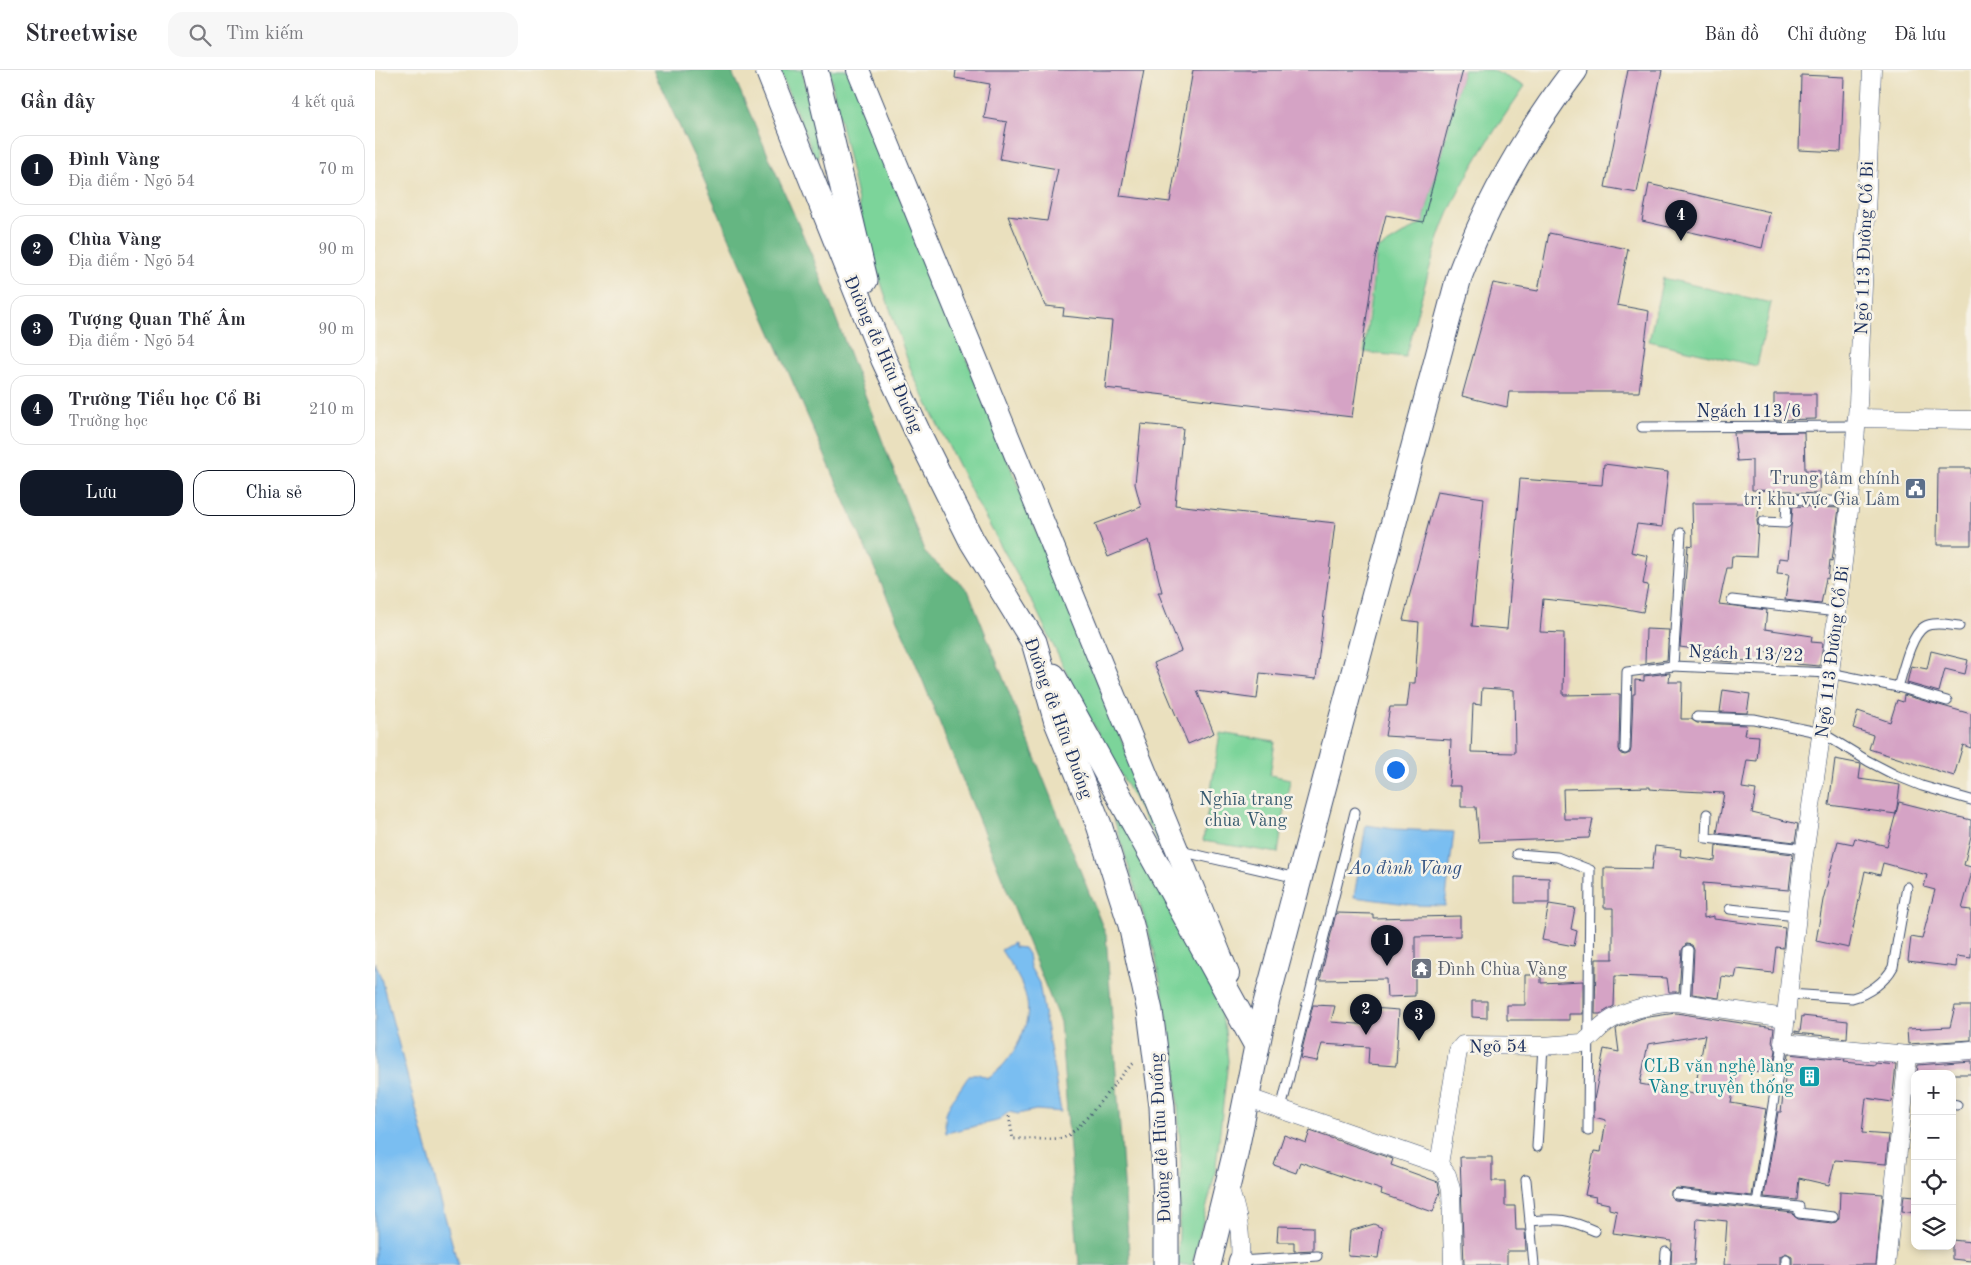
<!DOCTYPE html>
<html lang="vi">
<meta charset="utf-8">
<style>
:root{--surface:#fff;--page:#f7f7f7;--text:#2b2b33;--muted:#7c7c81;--line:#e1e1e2;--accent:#111827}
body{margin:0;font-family:"Old Standard TT",serif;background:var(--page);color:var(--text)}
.controls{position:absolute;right:15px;bottom:15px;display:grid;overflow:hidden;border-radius:10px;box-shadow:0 2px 8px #0003}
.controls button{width:45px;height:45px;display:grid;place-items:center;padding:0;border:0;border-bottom:1px solid var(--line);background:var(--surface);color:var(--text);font:25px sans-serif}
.you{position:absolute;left:1020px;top:699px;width:18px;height:18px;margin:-12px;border:4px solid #fff;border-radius:50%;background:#1a73e8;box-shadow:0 0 0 8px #1a73e833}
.badge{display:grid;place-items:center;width:32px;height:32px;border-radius:50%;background:var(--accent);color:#fff;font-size:16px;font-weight:700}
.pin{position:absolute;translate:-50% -41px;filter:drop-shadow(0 1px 2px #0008)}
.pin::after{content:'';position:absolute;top:26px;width:18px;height:15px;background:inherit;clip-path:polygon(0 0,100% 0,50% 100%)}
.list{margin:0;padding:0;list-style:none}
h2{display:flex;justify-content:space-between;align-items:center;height:65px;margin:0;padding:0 20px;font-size:21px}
h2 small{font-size:16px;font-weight:400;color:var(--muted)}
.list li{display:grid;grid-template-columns:32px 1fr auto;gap:15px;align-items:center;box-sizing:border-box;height:70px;margin:0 10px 10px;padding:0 10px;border:1px solid var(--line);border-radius:15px}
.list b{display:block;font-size:19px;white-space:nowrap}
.list p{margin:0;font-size:16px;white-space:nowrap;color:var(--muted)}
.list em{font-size:16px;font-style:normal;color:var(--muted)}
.actions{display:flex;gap:10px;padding:15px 20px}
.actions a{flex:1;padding:11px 0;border:1px solid var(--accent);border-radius:15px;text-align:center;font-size:18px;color:var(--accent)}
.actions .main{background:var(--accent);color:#fff}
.icon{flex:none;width:28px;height:28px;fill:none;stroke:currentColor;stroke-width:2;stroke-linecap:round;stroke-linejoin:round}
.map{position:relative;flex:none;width:1596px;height:1195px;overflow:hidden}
header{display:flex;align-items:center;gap:30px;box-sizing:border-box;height:70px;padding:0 25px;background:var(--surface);border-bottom:1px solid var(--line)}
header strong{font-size:24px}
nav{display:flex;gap:28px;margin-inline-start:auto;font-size:18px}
.search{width:350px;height:45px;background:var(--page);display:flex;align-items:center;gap:12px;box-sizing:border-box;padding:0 18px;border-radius:15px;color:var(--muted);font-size:19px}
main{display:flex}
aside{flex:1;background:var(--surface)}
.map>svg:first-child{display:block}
.green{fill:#7cd49a;stroke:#4c827c}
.forest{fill:#65b682;stroke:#407270}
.water{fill:#7abef1;stroke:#4a76a8}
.building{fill:#d5a3c5;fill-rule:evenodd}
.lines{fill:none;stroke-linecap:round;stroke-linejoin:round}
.service-casing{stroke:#3a4a6c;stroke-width:11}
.minor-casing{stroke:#3a4a6c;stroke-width:19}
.tertiary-casing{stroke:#3a4a6c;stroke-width:24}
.secondary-casing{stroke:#3a4a6c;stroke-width:27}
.path{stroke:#3a4a6c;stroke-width:3;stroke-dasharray:1 4;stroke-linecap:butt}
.service{stroke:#fff;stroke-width:9}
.minor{stroke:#fff;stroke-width:18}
.tertiary{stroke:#fff;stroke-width:22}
.secondary{stroke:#fff;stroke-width:25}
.labels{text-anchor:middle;stroke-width:5;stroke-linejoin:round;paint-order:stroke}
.street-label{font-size:18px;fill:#1b2f5e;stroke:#f7f3e8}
.service-label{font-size:18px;fill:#4e5e75;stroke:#f7f3e8;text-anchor:end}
.park-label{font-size:18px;fill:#33586d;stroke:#f7f3e8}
.worship-label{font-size:18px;fill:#5b616d;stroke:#f7f3e8;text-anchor:start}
.culture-label{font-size:18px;fill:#0d838f;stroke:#f7f3e8;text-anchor:end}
.water-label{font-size:19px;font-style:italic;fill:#335383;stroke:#f7f3e8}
</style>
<header>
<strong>Streetwise</strong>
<div class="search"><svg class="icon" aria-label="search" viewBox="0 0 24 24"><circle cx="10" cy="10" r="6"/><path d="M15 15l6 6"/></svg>Tìm kiếm</div>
<nav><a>Bản đồ</a><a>Chỉ đường</a><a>Đã lưu</a></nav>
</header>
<main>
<aside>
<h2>Gần đây<small>4 kết quả</small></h2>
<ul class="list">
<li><span class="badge">1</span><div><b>Đình Vàng</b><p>Địa điểm · Ngõ 54</p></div><em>70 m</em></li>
<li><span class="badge">2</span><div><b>Chùa Vàng</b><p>Địa điểm · Ngõ 54</p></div><em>90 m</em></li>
<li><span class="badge">3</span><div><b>Tượng Quan Thế Âm</b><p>Địa điểm · Ngõ 54</p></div><em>90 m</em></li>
<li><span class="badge">4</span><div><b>Trường Tiểu học Cổ Bi</b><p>Trường học</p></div><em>210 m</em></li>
</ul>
<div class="actions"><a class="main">Lưu</a><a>Chia sẻ</a></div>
</aside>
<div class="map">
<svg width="1596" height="1195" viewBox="0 0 1596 1195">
<rect width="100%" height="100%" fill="#f7f3e8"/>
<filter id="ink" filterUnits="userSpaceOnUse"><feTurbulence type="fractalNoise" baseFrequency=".02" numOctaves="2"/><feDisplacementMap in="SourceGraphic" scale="10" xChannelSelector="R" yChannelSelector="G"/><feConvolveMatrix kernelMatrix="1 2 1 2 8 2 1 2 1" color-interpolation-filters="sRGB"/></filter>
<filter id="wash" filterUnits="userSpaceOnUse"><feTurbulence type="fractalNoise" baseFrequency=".0096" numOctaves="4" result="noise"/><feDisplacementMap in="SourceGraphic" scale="20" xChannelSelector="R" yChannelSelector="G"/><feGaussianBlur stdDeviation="1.12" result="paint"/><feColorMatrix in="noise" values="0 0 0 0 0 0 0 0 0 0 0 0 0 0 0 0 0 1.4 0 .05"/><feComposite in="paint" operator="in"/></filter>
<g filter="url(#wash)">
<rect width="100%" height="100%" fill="#eae0be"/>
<g class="green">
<polygon points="404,0 427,0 444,84 443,90 441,90"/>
<polygon points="454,0 474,0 803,809 701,623 660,537 601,431 537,303 492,172"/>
<path d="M1088 0H1117L1150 16C1120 59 1084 112 1066 162 1052 203 1042 246 1030 287L989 282 1002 180 1048 152Z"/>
<polygon points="1288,208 1396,233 1382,296 1274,271"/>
<polygon points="845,663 900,672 895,705 915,709 903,783 828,771"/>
<polygon points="727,709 787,822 842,930 850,959 853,991 840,1104 817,1195 803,1195 806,1097 801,996 780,884"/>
</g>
<polygon class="forest" points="278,0 356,0 438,188 550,483 593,520 731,865 755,1195 704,1195 685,952 537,584 319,87"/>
<g class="water">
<polygon points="991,755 1019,759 1079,762 1070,836 1039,835 979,827"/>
<path d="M638 873 639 877 649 878 653 884 655 897 664 913 686 1042 661 1040 643 1044 634 1042 622 1051 571 1063C568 1043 573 1035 585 1019 594 1007 594 998 612 1008 634 997 657 957 652 932 649 912 636 896 626 880Z"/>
<polygon points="0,892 6,908 83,1195 0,1195"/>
</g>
<g id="blocks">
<g class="building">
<polygon points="581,0 769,0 745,126 795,132 818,0 1088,0 1048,152 1011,145 1000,189 977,347 730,318 737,251 688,246 689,238 670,236 633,146 672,151 683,99 625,89 632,52 609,48 615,14 580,8"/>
<polygon points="1253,0 1287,0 1262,123 1230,117"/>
<polygon points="1426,5 1469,7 1466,82 1424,80"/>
<polygon points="1274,114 1395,142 1387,178 1267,151"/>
<polygon points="1174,163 1253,179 1242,235 1274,241 1264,322 1134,322 1132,337 1087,326 1118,213 1163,221"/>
<polygon points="1399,324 1441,324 1441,349 1399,350"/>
<polygon points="766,354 808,358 800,435 960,453 941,609 885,603 882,629 822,621 839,663 813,674 779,593 806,581 783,522 787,522 774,470 733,487 720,454 766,437 760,414"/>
<polygon points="1429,362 1430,400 1445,401 1444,424 1417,423 1417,421 1377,420 1377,390 1362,391 1359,363"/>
<path d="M1229 394 1293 402 1287 457 1262 454 1256 482 1273 486 1268 514 1273 515 1268 542 1236 536 1168 529 1165 562 1189 563 1188 625 1245 624 1244 679 1246 684 1250 685 1255 683 1256 679 1258 624H1260V610L1269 611V606L1295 603 1294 612H1307L1306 649H1316L1322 653 1371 655 1369 665 1384 666 1382 691 1372 690 1367 718 1381 720 1377 743 1423 754 1420 772 1342 763 1349 723 1287 720 1275 719V717L1188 719 1189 749H1218L1214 768 1104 772 1101 737H1086V716H1074L1076 670 1010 666 1015 637H1032L1035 613H1040L1044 552 1028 550 1062 421 1109 428 1097 556 1132 559 1145 409 1227 415ZM1107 618 1139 620 1140 683 1096 682 1098 634 1106 635Z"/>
<polygon points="1563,398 1596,398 1596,475 1562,475"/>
<polygon points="1317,433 1385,433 1382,451 1383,456 1381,487 1357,486 1356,498 1352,498 1344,534 1392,540 1390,559 1437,566 1436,572 1448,573 1445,596 1421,594 1422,585 1387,581 1385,593 1358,589 1358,592 1334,590 1335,581 1305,577 1313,475 1318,476"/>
<polygon points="1418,436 1464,438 1457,491 1455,490 1453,509 1451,508 1446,534 1410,530 1414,504 1402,503 1404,488 1413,489"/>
<polygon points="1271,559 1294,560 1292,590 1270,593"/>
<polygon points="1556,581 1593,590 1590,604 1570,599 1564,622 1532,613 1536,596 1552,599"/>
<polygon points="1348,620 1375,624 1372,643 1345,642"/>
<polygon points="1529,625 1596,644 1596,678 1588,675 1579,706 1494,679 1498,665 1478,658 1483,641 1515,652 1522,630 1528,632"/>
<polygon points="1460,689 1486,694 1484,709 1525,715 1521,744 1454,735"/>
<polygon points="1524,732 1596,750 1596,766 1589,795 1596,797 1596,806 1587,839 1596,840 1596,888 1582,886 1581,897 1533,891 1536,867 1547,869 1560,820 1549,817 1552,805 1508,793 1505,805 1490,801 1474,878 1441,871 1448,830 1463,771 1478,774 1480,768 1512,776"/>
<polygon points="1341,775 1418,784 1414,820 1328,813 1329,848 1339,846 1339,849 1410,858 1408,878 1401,877 1398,903 1362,899 1360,908 1347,906 1344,928 1317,924 1319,880 1317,875 1311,874 1307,880 1304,922 1294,922 1292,908 1240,906 1239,936 1225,944 1220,944 1221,889 1238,889 1238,838 1229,838 1229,798 1277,799 1280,776 1306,779 1305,786 1340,791"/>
<polygon points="1140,807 1174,808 1174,833 1140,833"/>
<polygon points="1174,834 1200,838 1196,859 1202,861 1199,876 1167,870"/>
<polygon points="961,843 998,844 998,848 1085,846 1085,866 1040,867 1040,926 1012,927 1011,909 945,910"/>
<polygon points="1150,905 1166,905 1166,913 1208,911 1208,944 1194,944 1194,950 1132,950 1132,935 1150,935"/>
<polygon points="1097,931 1112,931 1112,948 1097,947"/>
<polygon points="938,935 960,936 956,952 996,955 997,938 1024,940 1021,996 993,994 994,977 947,974 942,991 925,988"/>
<polygon points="1580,936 1596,936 1596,970 1533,974 1532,959 1575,957"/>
<path d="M1301 943 1399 958 1397 972 1401 980 1397 1004 1363 998 1356 1033 1391 1039 1377 1126 1302 1118 1296 1121V1127L1300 1130 1418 1143 1419 1146 1423 1149 1457 1153 1461 1152 1464 1148 1465 1121 1508 1124 1501 1195H1417V1186L1411 1183 1405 1186V1195H1349L1352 1151 1322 1148 1319 1195H1296L1297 1171 1238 1163 1242 1141 1234 1139V1134L1220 1131 1221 1127 1210 1125 1219 1081 1226 1082 1231 1050 1219 1047V1030L1229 979 1244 982 1241 959 1244 957 1267 948ZM1330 965 1319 1024 1265 1014 1273 974Z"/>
<polygon points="1427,946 1473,951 1472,968 1420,963 1420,961 1425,962"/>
<polygon points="1413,984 1470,990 1469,992 1500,995 1500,993 1521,995 1517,1032 1491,1028 1487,1063 1514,1065 1511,1094 1460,1090 1454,1115 1424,1108 1422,1130 1389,1127 1403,1042 1406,1042"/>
<polygon points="1596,991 1596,1004 1542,1004 1543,995"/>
<polygon points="935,1061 1018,1089 1016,1095 1063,1112 1065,1122 1058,1142 1006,1124 1007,1120 925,1092 921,1103 899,1095 909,1065 931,1073"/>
<polygon points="1085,1087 1117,1087 1117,1111 1130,1111 1130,1136 1140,1136 1141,1160 1150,1160 1151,1181 1132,1181 1132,1195 1089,1195"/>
<polygon points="1529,1125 1540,1126 1540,1143 1527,1141"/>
<polygon points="999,1154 1007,1158 1003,1188 973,1186 975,1161"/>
<polygon points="903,1156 938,1157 938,1180 919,1181 919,1172 902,1172"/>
<polygon points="1577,1170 1596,1172 1596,1191 1577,1189"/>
</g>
</g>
</g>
<g filter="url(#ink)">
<use href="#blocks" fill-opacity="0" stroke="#3a4a6c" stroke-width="1"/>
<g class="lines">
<defs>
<g id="service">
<polyline points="1267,357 1482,356"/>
<polyline points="1388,452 1411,453 1412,429 1475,432"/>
<polyline points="1306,463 1298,596 1455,603 1523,617 1572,631"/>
<polyline points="1357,530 1462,542"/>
<path d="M1523 617C1528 602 1535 566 1549 557 1558 551 1574 555 1584 556"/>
<polyline points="1322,647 1379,649 1447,663 1493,691 1520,705 1547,716 1596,730"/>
<polyline points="1250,679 1252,602 1298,596"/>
<polyline points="1332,744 1331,768 1430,779"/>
<polyline points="805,781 922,808"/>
<polyline points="1142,784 1182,787 1215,800 1213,1061"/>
<polyline points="1355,839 1422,846"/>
<path d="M1413 924 1477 928C1493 924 1510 912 1518 897L1532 817"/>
<polyline points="1310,933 1313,880"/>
<polyline points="1577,1034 1582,1035"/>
<polyline points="906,1039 980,742"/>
<polyline points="1162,1077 1168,976"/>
<polyline points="1151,1110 1155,1151"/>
<polyline points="1301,1124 1424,1137 1424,1143 1458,1147"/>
<polyline points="1382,1133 1408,973"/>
<polyline points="865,1191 942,1186"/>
<path d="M1159 1195 1155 1151C1184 1148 1193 1149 1220 1161"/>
<polyline points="1290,1195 1291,1182"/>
<polyline points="1411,1195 1411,1189"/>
</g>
<g id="minor">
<polyline points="1497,0 1483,334 1475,432 1455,603 1427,799 1408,973 1533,985 1596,980"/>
<polyline points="1482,348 1596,350"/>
<path d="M871 1027 1064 1094 1083 981 1088 975 1168 976 1207 973C1216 969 1222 959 1231 953 1251 939 1277 934 1301 932L1411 948"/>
<polyline points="1064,1094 1072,1105 1076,1119 1078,1195"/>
<path d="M853 1116C863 1141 867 1164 865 1191"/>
<polyline points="1511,1195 1533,985"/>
</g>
<g id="tertiary">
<polyline points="483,0 853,904"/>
<polyline points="864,1195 865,1191"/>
</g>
<g id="secondary">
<polyline points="393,0 509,290 544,365 597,471 659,572 682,652 724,755 756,855 775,941 787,1036 791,1134 791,1195"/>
<polyline points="440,0 490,210"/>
<polyline points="678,606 881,974"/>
<path d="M833 1195 859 1089 890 937 1084 207C1113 130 1150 65 1200 0"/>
</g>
</defs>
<use href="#service" class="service-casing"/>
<use href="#minor" class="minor-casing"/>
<use href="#tertiary" class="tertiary-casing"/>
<use href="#secondary" class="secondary-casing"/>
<path class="path" d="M634 1046 638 1069C648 1068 679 1070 688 1068 706 1062 741 1008 759 993"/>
<use href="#service" class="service"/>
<use href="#minor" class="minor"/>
<use href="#tertiary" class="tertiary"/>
<use href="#secondary" class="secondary"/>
</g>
</g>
<defs>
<symbol id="civic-square" viewBox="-11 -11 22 22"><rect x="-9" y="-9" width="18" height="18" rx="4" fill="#5c6f8a" stroke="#f7f3e8"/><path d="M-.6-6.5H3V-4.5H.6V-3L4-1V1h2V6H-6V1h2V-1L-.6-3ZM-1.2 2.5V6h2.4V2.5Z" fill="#fff"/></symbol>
<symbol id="temple-square" viewBox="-11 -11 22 22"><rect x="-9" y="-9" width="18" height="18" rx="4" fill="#6b7280" stroke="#f7f3e8"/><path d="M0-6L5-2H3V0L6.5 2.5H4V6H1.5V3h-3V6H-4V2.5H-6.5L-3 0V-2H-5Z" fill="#fff"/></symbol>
<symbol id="building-square" viewBox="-11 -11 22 22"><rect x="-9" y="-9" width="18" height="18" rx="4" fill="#0f9aa8" stroke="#f7f3e8"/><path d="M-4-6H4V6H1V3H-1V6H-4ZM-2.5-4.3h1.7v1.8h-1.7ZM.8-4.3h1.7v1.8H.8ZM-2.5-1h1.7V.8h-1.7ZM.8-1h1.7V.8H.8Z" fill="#fff"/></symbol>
</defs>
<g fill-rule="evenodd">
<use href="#civic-square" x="1528" y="406" width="25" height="25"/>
<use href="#temple-square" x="1034" y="886" width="25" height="25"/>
<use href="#building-square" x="1422" y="994" width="25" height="25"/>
</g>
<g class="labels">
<g class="street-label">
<text transform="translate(1489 178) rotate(-88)" y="6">Ngõ 113 Đường Cổ Bi</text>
<text transform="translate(509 284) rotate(66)" y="6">Đường đê Hữu Đuống</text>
<text x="1374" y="347">Ngách 113/6</text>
<text transform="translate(1457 582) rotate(-83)" y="6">Ngõ 113 Đường Cổ Bi</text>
<text transform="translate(1371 583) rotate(2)" y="6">Ngách 113/22</text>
<text transform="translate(684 648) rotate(70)" y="6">Đường đê Hữu Đuống</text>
<text transform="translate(1123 976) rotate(-1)" y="6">Ngõ 54</text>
<text transform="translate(785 1068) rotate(-93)" y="6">Đường đê Hữu Đuống</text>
</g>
<g class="service-label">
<text x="1525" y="414">Trung tâm chính<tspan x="1525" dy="21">trị khu vực Gia Lâm</tspan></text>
</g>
<g class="park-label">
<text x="871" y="735">Nghĩa trang<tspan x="871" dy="21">chùa Vàng</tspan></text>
</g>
<g class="worship-label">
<text x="1062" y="905">Đình Chùa Vàng</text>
</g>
<g class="culture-label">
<text x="1419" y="1002">CLB văn nghệ làng<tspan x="1419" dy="21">Vàng truyền thống</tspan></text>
</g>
<g class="water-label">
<text x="1030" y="804">Ao đình Vàng</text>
</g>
</g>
</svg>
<div class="controls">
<button>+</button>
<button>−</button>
<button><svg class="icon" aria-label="locate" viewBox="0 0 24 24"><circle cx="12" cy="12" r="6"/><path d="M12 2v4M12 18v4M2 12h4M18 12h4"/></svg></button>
<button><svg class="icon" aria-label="layers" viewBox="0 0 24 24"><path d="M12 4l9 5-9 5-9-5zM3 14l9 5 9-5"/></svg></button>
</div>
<div class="you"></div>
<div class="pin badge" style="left:1012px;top:896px">1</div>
<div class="pin badge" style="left:991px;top:965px">2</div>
<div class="pin badge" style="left:1044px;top:971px">3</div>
<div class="pin badge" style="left:1306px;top:171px">4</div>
</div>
</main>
